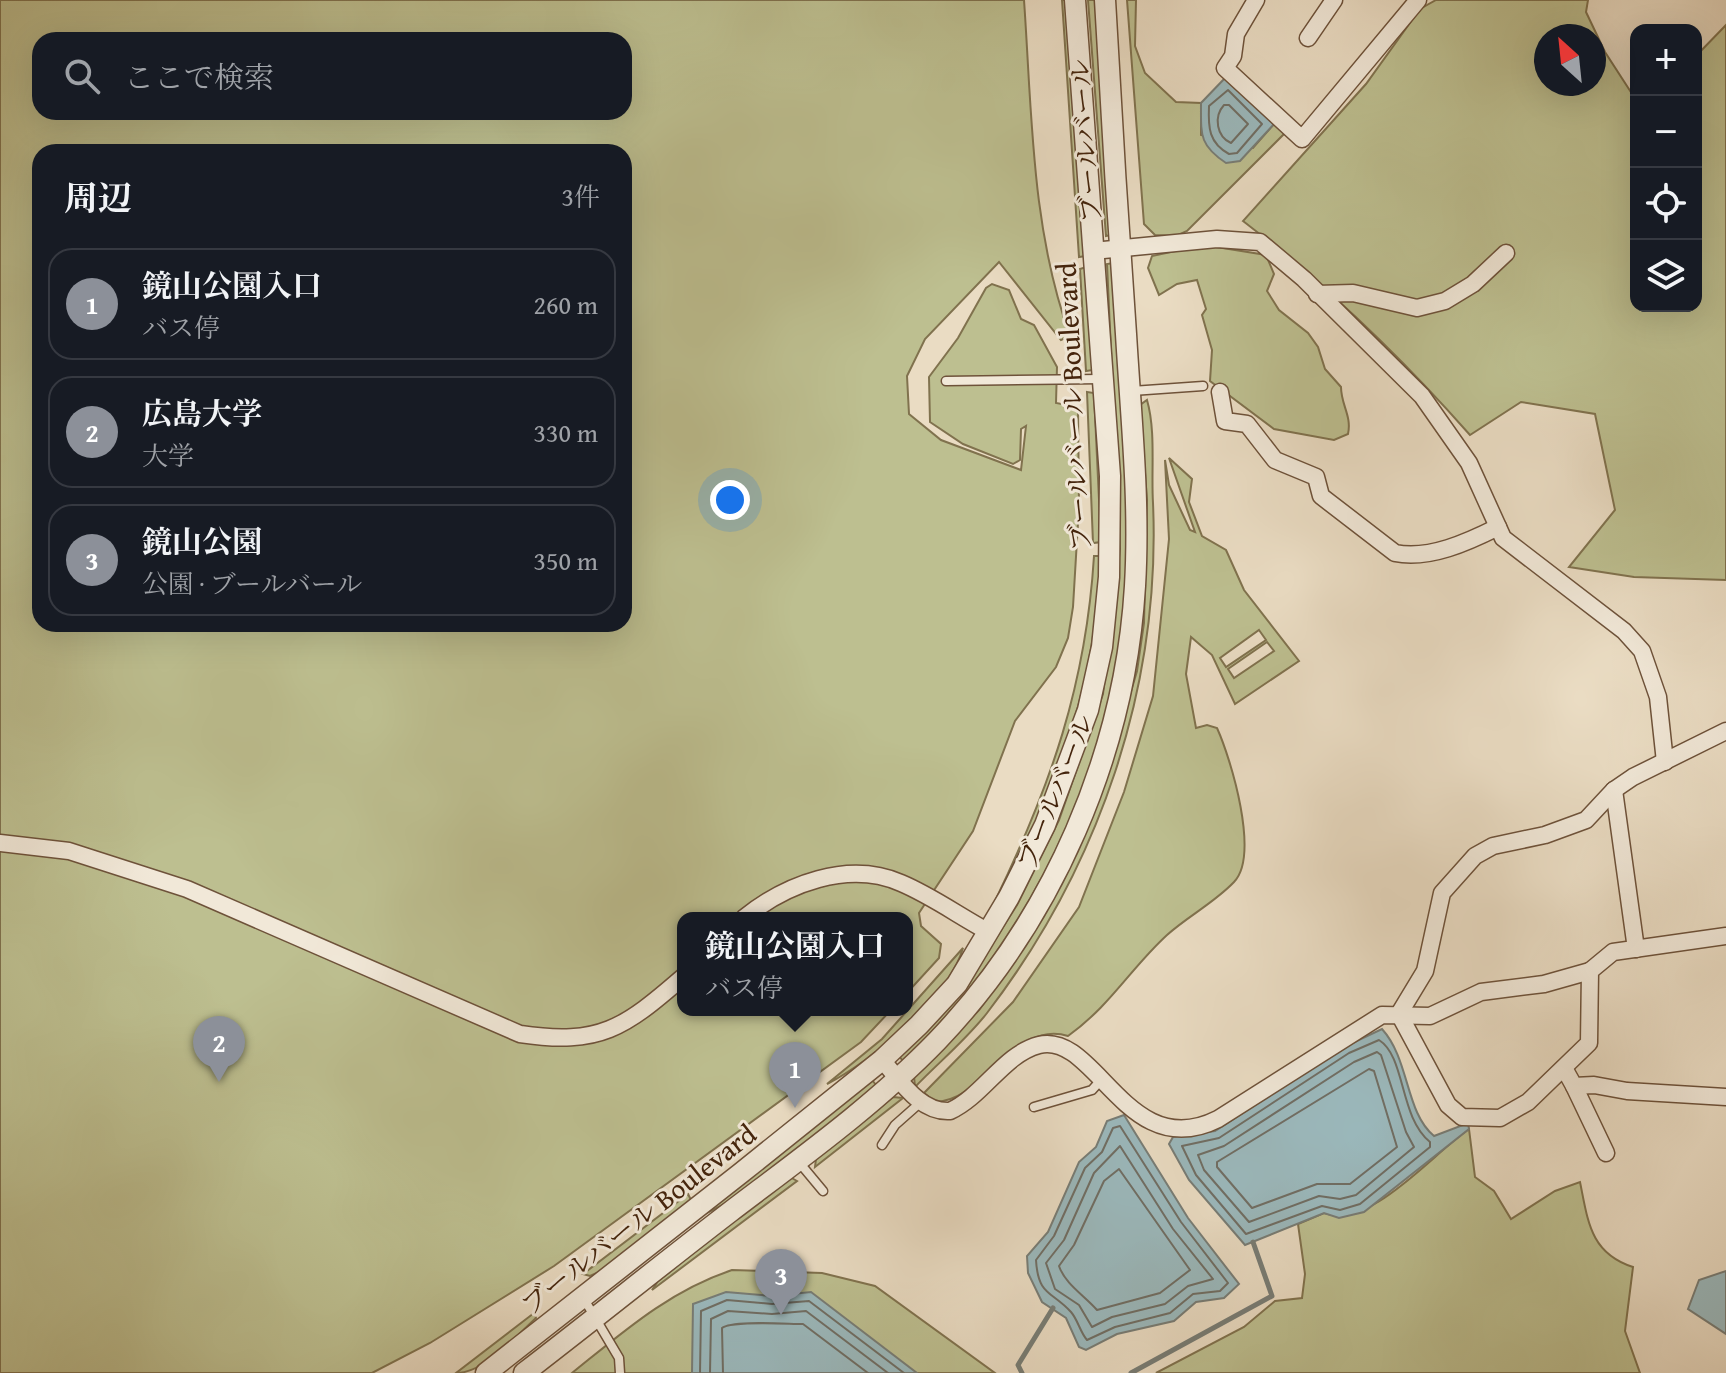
<!DOCTYPE html>
<html lang="ja">
<meta charset="utf-8">
<style>
:root{--surface:#171b24;--page:#242831;--text:#f1f3f6;--muted:#9ea1a6;--line:#363941;--accent:#8c9099}
body{margin:0;font-family:"Gentium Book Plus","Noto Serif JP",serif;background:var(--page);color:var(--text)}
.controls{position:absolute;right:24px;top:24px;display:grid;overflow:hidden;border-radius:16px;box-shadow:0 8px 32px #0002}
.controls button{width:72px;height:72px;display:grid;place-items:center;padding:0;border:0;border-bottom:2px solid var(--line);background:var(--surface);color:var(--text);font:40px sans-serif}
.compass{position:absolute;left:1534px;top:24px;width:72px;height:72px;border-radius:50%;background:var(--surface);box-shadow:0 8px 32px #0002;rotate:333deg}
.you{position:absolute;left:730px;top:500px;width:28px;height:28px;margin:-20px;border:6px solid #fff;border-radius:50%;background:#1a73e8;box-shadow:0 0 0 12px #1a73e833}
.badge{display:grid;place-items:center;width:52px;height:52px;border-radius:50%;background:var(--accent);color:#fff;font-size:26px;font-weight:700}
.pin{position:absolute;translate:-50% -66px;filter:drop-shadow(0 2px 4px #0008)}
.pin::after{content:'';position:absolute;top:42px;width:28px;height:24px;background:inherit;clip-path:polygon(0 0,100% 0,50% 100%)}
.popup{position:absolute;left:677px;top:912px;width:236px;height:104px;box-sizing:border-box;display:grid;place-content:center;border-radius:16px;background:var(--surface);filter:drop-shadow(0 2px 6px #0005);font-size:26px;white-space:nowrap;color:var(--muted)}
.popup b{font-size:30px;color:var(--text)}
.popup::after{content:'';position:absolute;left:50%;top:100%;margin-left:-16px;border:16px solid transparent;border-top-color:var(--surface)}
.list{margin:0;padding:0;list-style:none}
h2{display:flex;justify-content:space-between;align-items:center;height:104px;margin:0;padding:0 32px;font-size:34px}
h2 small{font-size:26px;font-weight:400;color:var(--muted)}
.list li{display:grid;grid-template-columns:52px 1fr auto;gap:24px;align-items:center;box-sizing:border-box;height:112px;margin:0 16px 16px;padding:0 16px;border:2px solid var(--line);border-radius:24px}
.list b{display:block;font-size:30px;white-space:nowrap}
.list p{margin:0;font-size:26px;white-space:nowrap;color:var(--muted)}
.list em{font-size:26px;font-style:normal;color:var(--muted)}
.icon{flex:none;width:44px;height:44px;fill:none;stroke:currentColor;stroke-width:2;stroke-linecap:round;stroke-linejoin:round}
.map{position:relative;flex:none;width:1726px;height:1373px;overflow:hidden}
.search{position:absolute;background:var(--surface);box-shadow:0 8px 32px #0002;left:32px;top:32px;width:600px;height:88px;display:flex;align-items:center;gap:20px;box-sizing:border-box;padding:0 28px;border-radius:24px;color:var(--muted);font-size:30px}
.panel{position:absolute;background:var(--surface);box-shadow:0 8px 32px #0002;left:32px;top:144px;width:600px;height:488px;border-radius:24px}
.map>svg:first-child{display:block}
.green{fill:#bdbf90;stroke:#80724e;stroke-width:2;fill-rule:evenodd}
.water{fill:#9bb9bd;stroke:#787d76;stroke-width:2}
.lines{fill:none;stroke-linecap:round;stroke-linejoin:round}
.shore{stroke:#706e64;stroke-width:2}
.stream{stroke:#787d76;stroke-width:5}
.service-casing{stroke:#6e523a;stroke-width:11}
.minor-casing{stroke:#6e523a;stroke-width:19}
.tertiary-casing{stroke:#6e523a;stroke-width:23}
.service{stroke:#f1e8d8;stroke-width:8}
.minor{stroke:#f1e8d8;stroke-width:16}
.tertiary{stroke:#f1e8d8;stroke-width:20}
.labels{text-anchor:middle;stroke-width:6;stroke-linejoin:round;paint-order:stroke}
.street-label{font-size:28px;fill:#44240c;stroke:#f1e8d8}
</style>
<div class="map">
<svg width="1726" height="1373" viewBox="0 0 1726 1373">
<rect width="100%" height="100%" fill="#eadcc3"/>
<filter id="stains"><feTurbulence type="fractalNoise" baseFrequency=".0025" numOctaves="4"/><feColorMatrix values="0 0 0 0 .2 0 0 0 0 .09 0 0 0 0 .02 0 0 0 .5 -.17"/></filter>
<radialGradient id="worn" r=".72"><stop offset=".6" stop-color="#630" stop-opacity="0"/><stop offset="1" stop-color="#630" stop-opacity=".3"/></radialGradient>
<g class="green">
<path d="M0 0H1024C1032 113 1031 228 1070 336L1061 340 999 262 925 339 907 376 909 414 941 440 1021 470 1026 426 1021 429 1020 460 1013 464 963 444 930 422 929 377 958 338 986 288 992 284 1009 290 1021 319 1034 325 1057 367 1056 403 1078 407 1079 506 1073 607 1068 638 1056 667 1015 721 973 831 919 913 921 926 941 944 939 958 907 993V918H683V1010H891L861 1042 554 1266 430 1343 372 1373H0ZM40 40H624V112H40ZM40 152H624V624H40Z"/>
<polygon points="1062,0 1070,0 1086,256 1079,257"/>
<polygon points="1088,0 1097,0 1111,235 1106,236"/>
<polygon points="1127,0 1136,0 1135,46 1145,73 1176,102 1201,103 1201,135 1253,148 1274,124 1285,133 1187,231 1176,236 1155,235 1144,224"/>
<path d="M1436 0H1588L1586 12 1605 52 1636 100V306H1696V56L1726 25V580L1634 577 1569 567 1615 510 1595 414 1521 402 1470 435C1402 358 1325 284 1243 221L1366 84 1420 9ZM1546 36H1594V84H1546Z"/>
<path d="M1204 245 1266 255 1274 274 1267 291 1279 310 1308 333 1318 347 1325 369 1341 387C1341 405 1352 416 1348 434L1334 440 1274 429 1210 381 1212 350 1202 315 1206 309 1197 280 1177 284 1159 295 1148 268 1152 256Z"/>
<path d="M1113 263C1123 287 1120 377 1122 408 1124 454 1129 501 1129 547 1129 736 1038 933 903 1061L899 1056 977 968 1017 905 1059 820 1103 694 1120 549 1107 264Z"/>
<polygon points="1086,267 1093,370 1086,371 1080,269"/>
<polygon points="1087,392 1094,393 1101,542 1093,543"/>
<path d="M1147 400C1156 431 1151 471 1153 503 1161 687 1099 867 987 1013 966 1040 938 1063 915 1087L914 1076 979 1010 1008 969 1102 790 1137 671 1144 623 1147 500 1140 405Z"/>
<path d="M1169 458 1192 479 1189 502 1202 536 1226 550 1244 590 1299 661 1235 704 1212 655 1191 637 1186 674 1196 728 1207 725 1217 728C1231 759 1260 855 1234 882 1214 903 1188 916 1167 935 1130 969 1111 1005 1068 1036 1015 1019 985 1101 935 1102L924 1093 1013 1002 1079 907 1124 792 1153 696 1169 539 1165 460 1169 485 1190 530 1195 532ZM1259 630 1266 640 1226 667 1220 658ZM1267 642 1274 651 1234 678 1228 669Z"/>
<path d="M1094 556H1100C1097 690 1057 775 1004 894L995 901C1051 785 1086 685 1094 556Z"/>
<path d="M963 948C949 997 872 1061 827 1084L882 1039Z"/>
<path d="M872 1080 876 1085C834 1122 747 1199 697 1217Z"/>
<polygon points="893,1097 903,1098 815,1167 816,1159"/>
<path d="M1469 1129 1475 1177 1494 1191 1511 1219 1555 1191 1580 1182C1588 1221 1590 1253 1633 1267L1625 1331 1640 1373H1156L1244 1327 1275 1301 1302 1298 1305 1274 1298 1224 1324 1213C1371 1229 1431 1155 1469 1129Z"/>
<polygon points="790,1177 797,1181 652,1290 660,1278"/>
<polygon points="688,1194 691,1200 599,1272 590,1276 583,1274"/>
<path d="M732 1270 822 1273 875 1286 995 1373H572C623 1332 669 1291 732 1270Z"/>
<path d="M534 1313 536 1318C515 1337 485 1373 456 1373Z"/>
</g>
<g class="water">
<path d="M1226 77 1274 124 1240 161 1226 163C1199 145 1201 135 1201 103Z"/>
<path d="M1382 1029C1410 1060 1405 1112 1434 1136L1468 1123 1469 1129 1364 1212 1339 1218 1324 1213 1245 1245 1189 1180 1169 1144 1173 1137 1215 1131 1346 1046Z"/>
<polygon points="1124,1115 1188,1218 1239,1284 1224,1298 1196,1302 1174,1321 1117,1334 1086,1350 1079,1347 1066,1318 1042,1302 1028,1273 1027,1256 1048,1232 1079,1162 1096,1147 1107,1121"/>
<polygon points="1726,1271 1726,1334 1688,1309 1699,1280"/>
<polygon points="726,1292 772,1296 811,1292 917,1373 692,1373 693,1304"/>
</g>
<g class="lines">
<g class="shore">
<path d="M1228 90 1262 124 1237 153 1229 154C1209 143 1208 128 1209 106Z"/>
<path d="M1224 105H1229L1248 124 1231 143C1217 137 1213 117 1224 105Z"/>
<path d="M1379 1040C1406 1057 1399 1117 1430 1142V1147L1360 1204 1340 1210 1322 1206 1246 1234 1196 1175 1182 1146 1219 1138 1349 1053Z"/>
<polygon points="1377,1052 1381,1055 1406,1132 1414,1147 1356,1195 1340,1199 1319,1196 1249,1222 1204,1170 1198,1155 1224,1146 1354,1062"/>
<polygon points="1369,1069 1374,1071 1397,1147 1350,1184 1317,1184 1252,1208 1217,1167 1217,1162"/>
<path d="M1120 1126 1181 1222 1228 1283 1220 1291 1193 1294 1170 1313 1115 1327 1087 1340C1080 1332 1078 1320 1071 1312 1052 1291 1038 1296 1036 1260L1054 1236 1085 1168 1102 1152 1113 1128Z"/>
<polygon points="1120,1146 1173,1229 1213,1279 1188,1286 1165,1304 1112,1317 1092,1327 1079,1305 1055,1289 1046,1263 1064,1240 1094,1173"/>
<path d="M1119 1169 1190 1270 1160 1293 1097 1310C1085 1296 1065 1284 1059 1266L1074 1245 1104 1181Z"/>
<polyline points="700,1373 701,1311 727,1300 772,1304 809,1301 904,1373"/>
<polyline points="710,1373 711,1319 728,1311 772,1314 806,1311 888,1373"/>
<path d="M723 1373 722 1328C731 1320 787 1324 803 1324L868 1373"/>
</g>
<g class="stream">
<polyline points="1022,1373 1018,1365 1053,1308"/>
<polyline points="1131,1373 1272,1296 1253,1242"/>
</g>
<defs>
<g id="service">
<polyline points="946,381 1102,379"/>
<polyline points="1132,391 1203,386"/>
<polyline points="1034,1107 1092,1090 1101,1080"/>
<polyline points="882,1145 895,1125 921,1102"/>
<polyline points="798,1161 823,1191"/>
<polyline points="584,1299 619,1358 620,1373"/>
</g>
<g id="minor">
<polyline points="1256,0 1236,34 1233,56 1225,68 1302,139 1418,0"/>
<polyline points="1308,38 1334,0"/>
<polyline points="1093,251 1217,239 1260,242 1304,279 1422,396 1469,463 1503,538 1624,631 1642,651 1658,697 1665,762"/>
<polyline points="1317,294 1353,293 1417,308 1445,301 1473,284 1506,253"/>
<path d="M1220 392 1225 421 1247 424 1275 460 1316 477 1321 496 1395 553C1429 560 1468 542 1498 527"/>
<polyline points="1726,731 1633,777 1614,790 1586,820 1545,835 1493,846 1475,856 1442,893 1425,971 1399,1014 1448,1105 1462,1117 1500,1118 1528,1102 1589,1043 1590,971 1613,952 1726,936"/>
<polyline points="1614,790 1636,949"/>
<path d="M0 843 69 851 187 889 520 1034C600 1046 624 1028 683 977"/>
<path d="M744 918C786 884 848 860 901 883 932 896 959 916 989 932"/>
<path d="M882 1060C900 1080 920 1113 950 1111 983 1096 1004 1054 1039 1045 1096 1031 1127 1165 1218 1119L1382 1015 1430 1016 1481 992 1544 984 1590 971"/>
<polyline points="1564,1068 1574,1086 1594,1085 1627,1091 1726,1097"/>
<polyline points="1574,1086 1606,1153"/>
</g>
<g id="tertiary">
<polyline points="486,1373 741,1173 882,1060 919,1025 957,984 1009,897 1045,825 1088,710 1102,647 1109,577 1110,476 1075,0"/>
<path d="M524 1373C593 1320 661 1265 730 1212 801 1158 875 1105 937 1041 1053 920 1125 753 1135 586 1140 502 1131 418 1126 334 1118 223 1111 111 1105 0"/>
</g>
</defs>
<use href="#service" class="service-casing"/>
<use href="#minor" class="minor-casing"/>
<use href="#tertiary" class="tertiary-casing"/>
<use href="#service" class="service"/>
<use href="#minor" class="minor"/>
<use href="#tertiary" class="tertiary"/>
</g>
<g class="labels">
<g class="street-label">
<text transform="translate(1085 141) rotate(-94)" y="10">ブールバール</text>
<text transform="translate(1073 407) rotate(-93)" y="10">ブールバール Boulevard</text>
<text transform="translate(1055 792) rotate(-68)" y="10">ブールバール</text>
<text transform="translate(638 1219) rotate(-38)" y="10">ブールバール Boulevard</text>
</g>
</g>
<rect width="100%" height="100%" filter="url(#stains)"/>
<rect width="100%" height="100%" fill="url(#worn)"/>
</svg>
<div class="controls">
<button>+</button>
<button>−</button>
<button><svg class="icon" aria-label="locate" viewBox="0 0 24 24"><circle cx="12" cy="12" r="6"/><path d="M12 2v4M12 18v4M2 12h4M18 12h4"/></svg></button>
<button><svg class="icon" aria-label="layers" viewBox="0 0 24 24"><path d="M12 4l9 5-9 5-9-5zM3 14l9 5 9-5"/></svg></button>
</div>
<svg class="compass" viewBox="-18 -18 36 36"><path d="M0-13l5 13h-10z" fill="#e53935"/><path d="M0 13l5-13h-10z" fill="#9ea1a6"/></svg>
<div class="you"></div>
<div class="pin badge" style="left:795px;top:1108px">1</div>
<div class="popup"><b>鏡山公園入口</b>バス停</div>
<div class="pin badge" style="left:219px;top:1082px">2</div>
<div class="pin badge" style="left:781px;top:1315px">3</div>
<div class="search"><svg class="icon" aria-label="search" viewBox="0 0 24 24"><circle cx="10" cy="10" r="6"/><path d="M15 15l6 6"/></svg>ここで検索</div>
<section class="panel">
<h2>周辺<small>3件</small></h2>
<ul class="list">
<li><span class="badge">1</span><div><b>鏡山公園入口</b><p>バス停</p></div><em>260 m</em></li>
<li><span class="badge">2</span><div><b>広島大学</b><p>大学</p></div><em>330 m</em></li>
<li><span class="badge">3</span><div><b>鏡山公園</b><p>公園 · ブールバール</p></div><em>350 m</em></li>
</ul>
</section>
</div>
